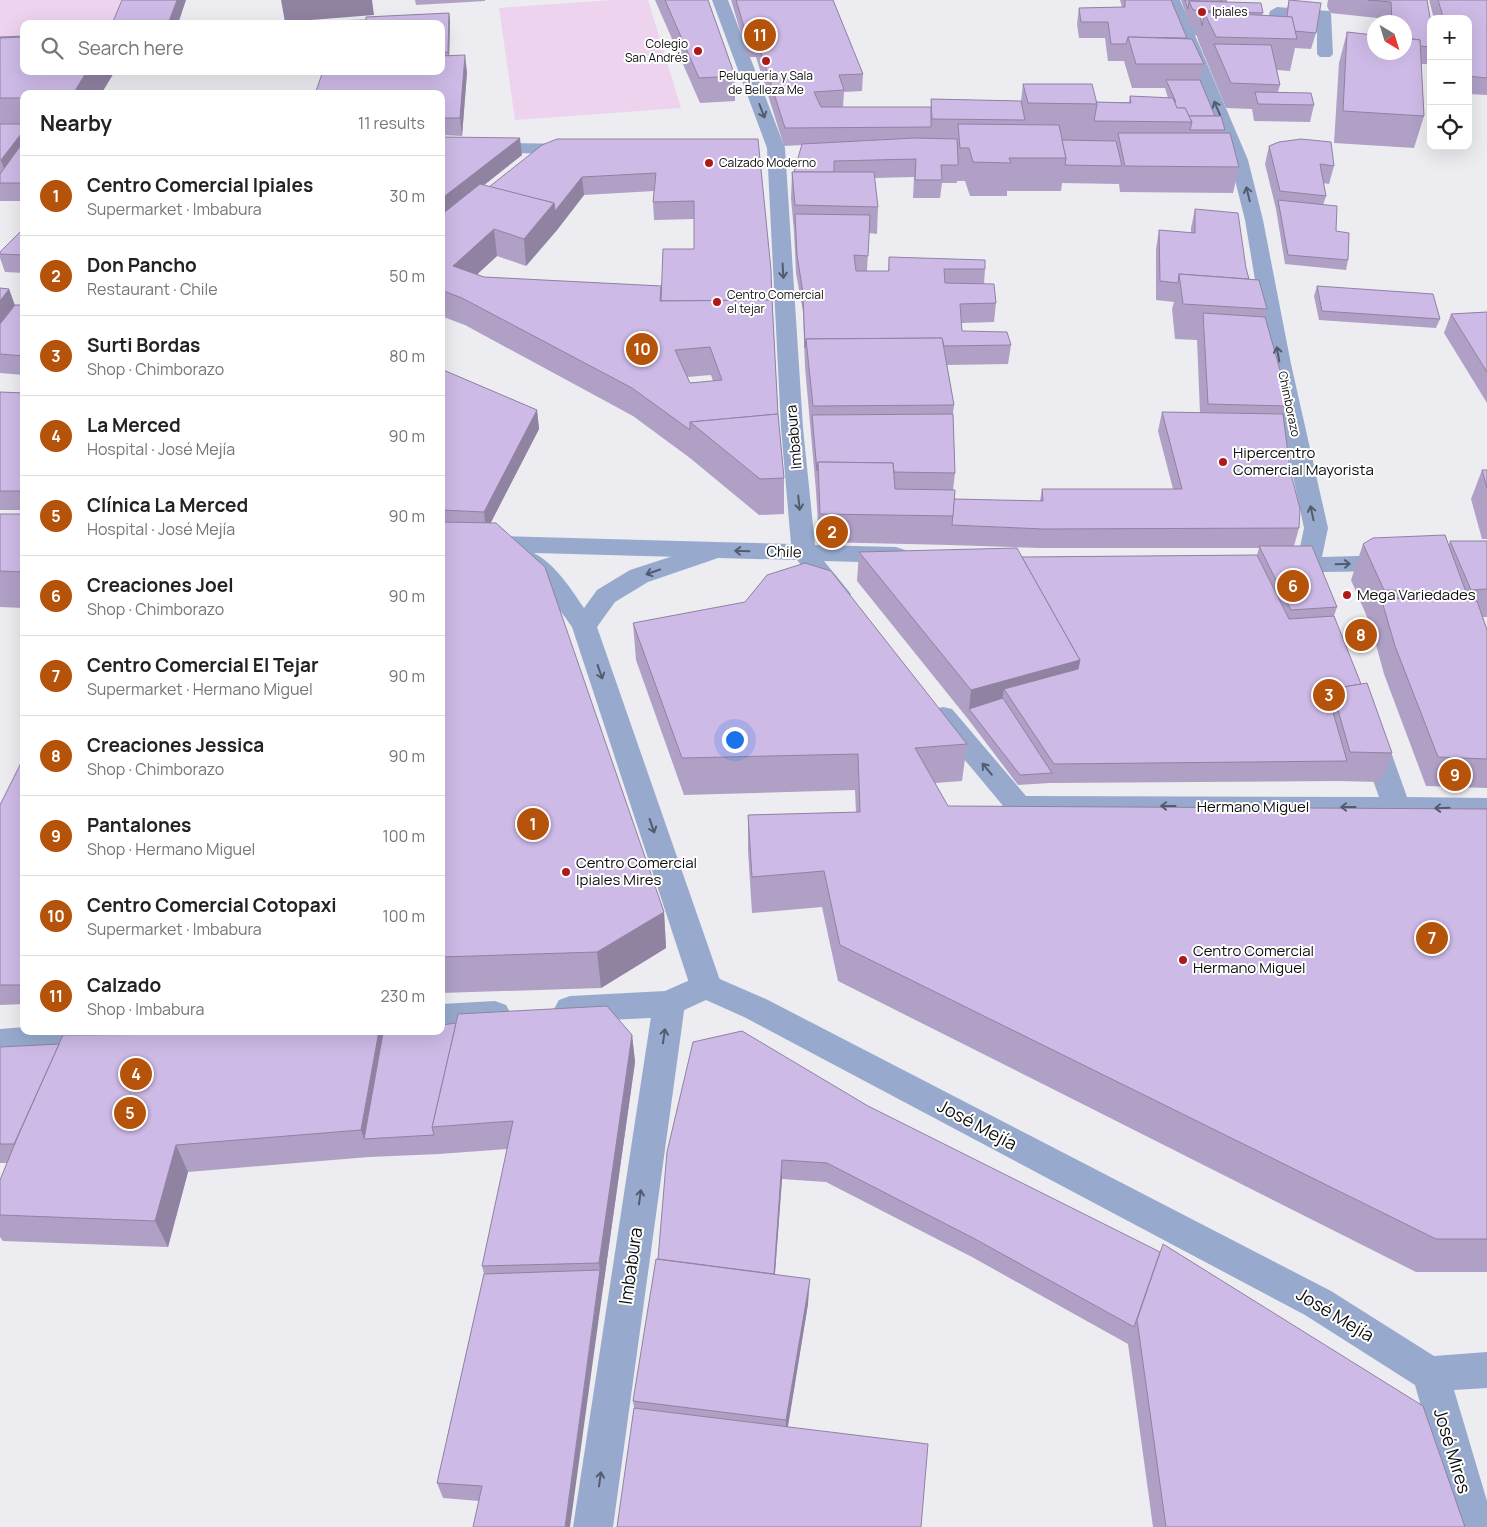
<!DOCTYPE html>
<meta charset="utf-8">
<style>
:root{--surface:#fff;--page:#f2f2f2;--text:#222;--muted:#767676;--line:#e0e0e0;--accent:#b45309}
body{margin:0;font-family:Manrope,sans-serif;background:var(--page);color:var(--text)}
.controls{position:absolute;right:15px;top:15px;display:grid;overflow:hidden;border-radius:10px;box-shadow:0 5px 20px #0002}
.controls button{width:45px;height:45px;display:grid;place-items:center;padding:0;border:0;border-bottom:1px solid var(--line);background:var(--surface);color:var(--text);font:25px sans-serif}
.compass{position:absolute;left:1367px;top:15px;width:45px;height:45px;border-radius:50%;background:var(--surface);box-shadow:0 5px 20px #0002;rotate:142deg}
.you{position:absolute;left:734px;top:739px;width:18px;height:18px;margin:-12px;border:4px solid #fff;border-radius:50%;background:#1a73e8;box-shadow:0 0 0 8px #1a73e833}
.badge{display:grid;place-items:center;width:32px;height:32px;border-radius:50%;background:var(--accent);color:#fff;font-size:16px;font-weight:700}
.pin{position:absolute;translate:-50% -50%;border:2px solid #fff;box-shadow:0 1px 5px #0006}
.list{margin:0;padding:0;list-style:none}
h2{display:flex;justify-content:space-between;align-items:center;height:65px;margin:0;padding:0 20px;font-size:21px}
h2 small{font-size:16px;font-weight:400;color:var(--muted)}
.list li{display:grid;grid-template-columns:32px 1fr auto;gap:15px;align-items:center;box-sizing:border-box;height:80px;padding:0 20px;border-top:1px solid var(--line)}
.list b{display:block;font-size:19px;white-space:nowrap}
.list p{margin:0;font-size:16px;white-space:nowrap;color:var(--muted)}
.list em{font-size:16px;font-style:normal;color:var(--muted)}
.icon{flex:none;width:28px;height:28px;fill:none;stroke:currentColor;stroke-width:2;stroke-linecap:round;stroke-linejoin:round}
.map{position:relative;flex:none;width:1487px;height:1527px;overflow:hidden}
.search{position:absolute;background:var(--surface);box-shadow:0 5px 20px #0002;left:20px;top:20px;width:425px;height:55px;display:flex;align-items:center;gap:12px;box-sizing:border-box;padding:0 18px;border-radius:10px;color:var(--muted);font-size:19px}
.panel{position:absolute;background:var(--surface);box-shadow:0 5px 20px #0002;left:20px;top:90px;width:425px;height:945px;border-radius:10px}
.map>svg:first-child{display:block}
.green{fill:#edd3ee}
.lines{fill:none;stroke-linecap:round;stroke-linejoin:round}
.service{fill:#97aacd;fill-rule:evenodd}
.pedestrian{fill:#97aacd;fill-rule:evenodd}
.minor{fill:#97aacd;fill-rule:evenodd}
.tertiary{fill:#97aacd;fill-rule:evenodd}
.wall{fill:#b0a0c6;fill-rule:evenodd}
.shaded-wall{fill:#9082a1}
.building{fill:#cdbae6;stroke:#9082a1;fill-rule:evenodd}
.oneway{stroke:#525c6e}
.poi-dot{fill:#ad1b18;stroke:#fff;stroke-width:2}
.labels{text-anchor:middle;stroke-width:4;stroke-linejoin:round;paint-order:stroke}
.far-poi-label{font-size:12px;fill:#0d0d0e;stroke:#fff;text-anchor:start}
.far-street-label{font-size:12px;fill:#0d0d0e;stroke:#fff}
.street-label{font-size:15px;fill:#0d0d0e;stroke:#fff}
.poi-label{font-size:15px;fill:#0d0d0e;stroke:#fff;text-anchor:start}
.near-street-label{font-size:18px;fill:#0d0d0e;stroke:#fff}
</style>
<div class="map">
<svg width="1487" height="1527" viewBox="0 0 1487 1527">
<rect width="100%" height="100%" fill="#ececf1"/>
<g class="green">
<polygon points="0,0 133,0 123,24 24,24 24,53 0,55"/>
<polygon points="612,0 648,0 681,108 515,120 499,8"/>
</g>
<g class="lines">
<polygon class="service" points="1277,7 1329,11 1331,14 1333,54 1330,57 1320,57 1317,54 1317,18 1283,16 1280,33 1272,38 1183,35 1175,30 1183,25 1266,28 1270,11"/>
<polygon class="pedestrian" points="502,536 716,542 725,545 728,550 725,555 716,558 502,552 494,549 490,544 494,539"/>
<g class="minor">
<path d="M712 0H728L785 148 803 428 815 545 896 547 905 550 908 555 905 560 896 563 824 561 851 594 848 600 839 602 830 600 797 560 718 558 648 582 615 602 597 627 722 986 717 995 706 999 695 995 690 986 572 627 539 581 509 560 506 555 509 550C541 541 569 586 584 608L597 590 630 570 707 545 716 542 791 544 781 428 767 148Z"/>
<polygon points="1164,0 1180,0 1248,160 1263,220 1291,364 1328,528 1322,557 1393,555 1402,558 1405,563 1402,568 1393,571 1323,572 1326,581 1323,587 1314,589 1305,587 1299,572 1275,570 1272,565 1275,560 1298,557 1304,528 1269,364 1245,220 1230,160"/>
<polygon points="441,142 573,144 579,145 582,149 579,153 573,154 441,152"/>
<polygon points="943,707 952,709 1026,796 1379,797 1358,738 1362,731 1372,728 1382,731 1386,738 1407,797 1487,798 1487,818 1019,816 1009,813 934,723 930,716 934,709"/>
<polygon points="669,991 680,995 685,1004 613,1527 573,1527 653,1004 658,995"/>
</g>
<g class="tertiary">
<polygon points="706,973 766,999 1331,1291 1434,1356 1487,1352 1487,1388 1454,1390 1487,1501 1487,1527 1455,1527 1415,1385 1305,1315 744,1017 706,1000 669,1017 570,1022 559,1018 554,1009 559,1000 570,996 665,991"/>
<polygon points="495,1001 506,1005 511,1014 506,1023 495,1027 441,1030 441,1004"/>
<polygon points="24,1027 24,1031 199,1031 194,1040 183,1044 0,1055 0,1029"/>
</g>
</g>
<g class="wall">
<polygon points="415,0 485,0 485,1 416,5"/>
<polygon points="655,0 708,0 735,76 735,101 700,103"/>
<polygon points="731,0 833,0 863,74 862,91 844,92 843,107 931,107 931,99 1021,101 1023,84 1096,102 1129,102 1130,96 1168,98 1165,88 1132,88 1124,61 1108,61 1105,38 1079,38 1077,24 1079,8 1122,7 1120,0 1171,0 1187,38 1204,64 1200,80 1215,116 1225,130 1224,133 1239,167 1233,193 1120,192 1119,184 1062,183 1061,191 1007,191 1007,196 970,196 965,181 957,181 957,183 942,183 940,198 913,198 914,177 874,178 878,207 877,234 869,233 867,271 888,271 889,257 985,269 984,284 996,303 994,322 962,323 962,331 1011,345 1008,364 947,365 954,405 953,414 955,473 953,490 954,499 1040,501 1042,489 1173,489 1158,431 1162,412 1200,413 1197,340 1175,339 1172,309 1174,302 1156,300 1156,249 1159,230 1191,233 1191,228 1195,209 1246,268 1249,279 1267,309 1265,317 1285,406 1283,414 1290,470 1299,528 1294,546 1337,607 1334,616 1361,684 1392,753 1381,782 1339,781 1050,783 1018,785 968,719 857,581 859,552 1022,557 1257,555 1259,548 1040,548 950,545 819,542 816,491 805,367 803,312 796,273 794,232 791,198 792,172 794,172 802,145 784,146 756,57 748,57"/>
<polygon points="1181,0 1227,0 1227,2 1263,13 1262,15 1285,17 1289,0 1316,33 1311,49 1295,48 1290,71 1277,70 1280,85 1278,92 1314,105 1310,122 1254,121 1252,109 1226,108 1199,43 1196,33 1197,27 1190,27"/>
<polygon points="1328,0 1427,0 1431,23 1431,60 1430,64 1421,64 1424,116 1414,148 1334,143 1339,63 1347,32 1404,52 1404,22 1387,22 1387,19 1330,13 1327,6"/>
<polygon points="1429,0 1487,0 1487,95 1468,94 1468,19 1434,19"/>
<polygon points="449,13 450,21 449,56 467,72 462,136 441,135 441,24 366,20"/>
<polygon points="0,37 115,71 101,94 24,94 24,201 0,201"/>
<path d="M441 137 522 155 484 185 489 187 758 139 772 300 778 414 784 478V514L759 515 690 458 633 416 465 325 441 316ZM654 191 653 202 654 220 694 219V249L661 286 484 277 477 274 497 256 526 266 557 230 584 195ZM711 375 713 381 690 383 687 377Z"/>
<polygon points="1269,146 1334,166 1329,184 1323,183 1326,196 1323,205 1348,260 1346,270 1285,264 1276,209 1265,164"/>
<polygon points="24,228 24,273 5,272 0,258 0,252"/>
<polygon points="1317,286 1440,319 1436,328 1319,320 1314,296"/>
<polygon points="0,288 9,289 15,305 24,305 24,375 0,373"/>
<polygon points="1487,312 1487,403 1444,333 1451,314"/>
<polygon points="441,369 537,410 539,429 491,522 664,912 666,948 601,988 441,993"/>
<polygon points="0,392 24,393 24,510 0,510"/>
<polygon points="1482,470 1487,470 1487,539 1482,539 1471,499"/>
<polygon points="0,514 24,514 24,608 0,607"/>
<polygon points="1450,541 1487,541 1487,617 1483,617 1487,630 1487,788 1426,786 1384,674 1371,626 1351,580 1363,544 1449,544"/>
<polygon points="633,623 967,744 962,781 935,783 948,806 1487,809 1487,1272 1416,1272 838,981 822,907 752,913 748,851 748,815 856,812 855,790 684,795 636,660"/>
<polygon points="24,757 24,1004 0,1005 0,805"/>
<polygon points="742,1031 1465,1527 1153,1527 1128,1344 972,1257 826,1182 782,1179 775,1274 808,1304 788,1427 634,1408 633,1401 658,1259"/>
<polygon points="383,1033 632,1035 635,1062 603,1288 479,1501 443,1498 437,1483 484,1274 482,1266 507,1149 439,1154 369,1157 188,1172 168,1247 3,1241 0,1237 0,1180 7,1163 0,1163 0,1047"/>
</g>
<g class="shaded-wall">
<polygon points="177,0 186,0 178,24 168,24"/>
<polygon points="281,0 372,0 374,15 285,22"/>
<polygon points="449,13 450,21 449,61 448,52"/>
<polygon points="465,55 467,72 462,136 460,118"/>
<polygon points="87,71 115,71 101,94 73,94"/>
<polygon points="24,130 24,167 9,183 1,160"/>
<polygon points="520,138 522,155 441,219 441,199"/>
<polygon points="582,177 584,195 557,230 526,266 524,239 554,203"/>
<polygon points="494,229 497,256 457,293 453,266"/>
<polygon points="9,289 21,324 0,353 0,301"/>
<polygon points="537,410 539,429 486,532 484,512"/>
<polygon points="1080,660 1074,689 1004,689 1001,709 969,709 971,690"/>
<polygon points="664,912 666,948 601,988 597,952"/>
<polygon points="379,1031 382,1031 388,1052 364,1139 361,1130"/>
<polygon points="632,1035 635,1062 603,1288 570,1527 565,1527 600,1271 599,1263"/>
<polygon points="176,1145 188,1172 168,1247 155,1221"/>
<polygon points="782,1160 782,1179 773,1299 773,1282"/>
<polygon points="810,1279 808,1304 785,1443 786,1420"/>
</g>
<g class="building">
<polygon points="122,0 177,0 168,24 112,24"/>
<polygon points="665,0 708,0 735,76 699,78"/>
<polygon points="736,0 833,0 863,74 839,75 844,90 814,92 821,107 931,107 931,127 785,128 757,40 748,40"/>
<polygon points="1125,0 1171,0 1187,38 1128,37 1126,44 1111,44 1108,22 1081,22 1079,8 1125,7"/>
<polygon points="1185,0 1221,0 1221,2 1189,1 1188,9"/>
<polygon points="1289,0 1321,3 1316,33 1295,31 1292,17 1287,17"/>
<polygon points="1368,0 1427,0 1431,23 1431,47 1420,46 1420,40 1404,38 1404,22 1392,22 1391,2"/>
<polygon points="1438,0 1487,0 1487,78 1468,76 1468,19 1442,19 1442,13"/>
<polygon points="1189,1 1261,3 1263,13 1193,10"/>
<polygon points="1204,12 1292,17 1297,39 1216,37"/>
<polygon points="449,13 448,52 441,53 441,24 327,24 327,21 366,20 366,17"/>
<polygon points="1200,16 1204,16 1202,26"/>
<polygon points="1347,32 1374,35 1374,52 1404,52 1404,38 1420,40 1424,116 1343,111"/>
<polygon points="24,36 24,37 0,38 0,37"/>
<polygon points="24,37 24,71 87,71 73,94 24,94 24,98 0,98 0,38"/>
<polygon points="1128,37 1192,39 1204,64 1136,64"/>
<polygon points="1214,44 1271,45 1280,85 1231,83"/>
<polygon points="465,55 460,118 441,118 441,94 315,94 323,71 441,71 441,56"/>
<polygon points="1166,80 1200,80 1215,116 1189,116 1185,108 1177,108 1174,102 1176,102"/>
<polygon points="1023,84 1092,84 1097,104 1028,103"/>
<polygon points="1255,92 1311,93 1314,105 1258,104"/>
<polygon points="1130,96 1173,98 1177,108 1185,108 1192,122 1094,121 1097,104 1096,102 1131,103"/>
<polygon points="931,99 1021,101 1025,120 932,119"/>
<polygon points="1189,116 1221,116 1225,130 1190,130 1192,122"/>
<polygon points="0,124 24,124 24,130 1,160 0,160"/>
<polygon points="958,124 1059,125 1066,158 1009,158 1011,163 973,162 969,148 960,148"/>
<polygon points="1118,133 1230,133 1239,167 1125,166"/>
<polygon points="441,137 520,138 441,199"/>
<polygon points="915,138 957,139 958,160 958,165 941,165 942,180 915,180 916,159 834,161 834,172 794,172 802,144"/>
<polygon points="557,139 758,139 771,270 772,300 661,301 663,249 694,249 694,201 653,202 656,173 582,177 555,211 554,203 489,187 542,145"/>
<polygon points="1301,139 1331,142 1334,166 1320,164 1326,196 1280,191 1269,146 1279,142"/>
<polygon points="1062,140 1116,141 1122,166 1065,165 1066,158"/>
<polygon points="24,141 24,183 0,183 0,174"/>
<polygon points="792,172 874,172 878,207 795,205"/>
<path d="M480 184 554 203 524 239 494 229 453 266 484 277 661 286 660 301 772 300 778 414 690 422V430L632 388 462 298 441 290V215ZM710 347 722 380 690 383 675 350Z"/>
<polygon points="1278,200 1337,206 1336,231 1349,233 1348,260 1288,255"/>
<polygon points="1195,209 1238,213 1246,268 1249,279 1179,274 1178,283 1160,281 1159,230 1195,233"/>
<polygon points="795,214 870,215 868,256 854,255 856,271 889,271 889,257 985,260 985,269 944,269 945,283 994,284 996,303 960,304 962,331 1007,332 1011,345 944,346 942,338 806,339 805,348 803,293 797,255"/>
<polygon points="24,228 24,255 0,254 0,252"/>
<polygon points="1179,274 1259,280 1267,309 1183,304"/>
<polygon points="1317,286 1433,294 1440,319 1322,311"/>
<polygon points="0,288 9,289 0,301"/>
<polygon points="15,305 24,305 24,356 0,354 0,324"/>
<polygon points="1487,312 1487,372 1451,314"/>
<polygon points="1203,313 1265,317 1282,377 1285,406 1208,404"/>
<polygon points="942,338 954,405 813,406 806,339"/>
<polygon points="441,369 537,410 484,512 441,510"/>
<polygon points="0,392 24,393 24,491 0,491"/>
<polygon points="1162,412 1283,414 1290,470 1300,509 1299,528 1043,529 952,525 954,499 1043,501 1042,489 1182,489"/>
<polygon points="778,414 784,478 760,479 690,422"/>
<polygon points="953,414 955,473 894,472 893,463 818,462 817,471 812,415"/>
<polygon points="818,462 893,463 895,489 955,490 953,516 820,514"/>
<polygon points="1482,470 1487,470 1487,488"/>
<polygon points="0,514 24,514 24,572 0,571"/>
<polygon points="441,522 496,523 545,567 664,912 597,952 441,957"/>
<polygon points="1445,535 1466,592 1384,590 1363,544 1373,538"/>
<polygon points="1450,541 1487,541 1487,589 1471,590"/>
<polygon points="1259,546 1312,546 1337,607 1291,610"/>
<polygon points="1017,548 1080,660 971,690 859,552"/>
<polygon points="1257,555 1289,619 1334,616 1361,684 1332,689 1329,698 1347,761 1054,764 1004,689 1078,669 1080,660 1022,557"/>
<polygon points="805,563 831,571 967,744 915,748 948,806 1487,809 1487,1239 1436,1239 840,945 824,871 752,877 748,815 860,812 858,754 682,758 633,623 745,602 767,575"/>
<polygon points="1381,598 1477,601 1487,630 1487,759 1438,757 1395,646"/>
<polygon points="1367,683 1392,753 1350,752 1332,689"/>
<polygon points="1003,698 1052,773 1020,775 969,709"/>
<polygon points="24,757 24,985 0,985 0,805"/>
<polygon points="607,1006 632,1035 599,1263 482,1266 513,1121 432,1127 458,1014"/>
<polygon points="456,1023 432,1127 434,1135 364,1139 383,1033 397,1031 441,1031 441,1025"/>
<polygon points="258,1031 379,1031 361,1130 176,1145 155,1221 0,1215 0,1180 18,1136 63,1035 208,1034"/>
<polygon points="742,1031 868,1106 1160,1252 1134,1327 975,1239 827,1163 782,1160 774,1274 658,1259 667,1152 693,1042"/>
<polygon points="59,1044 14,1144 0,1144 0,1047"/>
<polygon points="1163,1244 1423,1406 1465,1527 1166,1527 1137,1320"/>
<polygon points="656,1259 810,1279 786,1420 633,1401"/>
<polygon points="600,1270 565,1527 473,1527 482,1486 437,1483 484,1274"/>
<polygon points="634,1408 928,1444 921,1527 617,1527"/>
</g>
<defs><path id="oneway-shaft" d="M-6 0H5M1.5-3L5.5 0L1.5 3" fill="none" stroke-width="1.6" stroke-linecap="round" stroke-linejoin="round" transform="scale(1.25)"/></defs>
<g class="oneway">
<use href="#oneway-shaft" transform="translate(1217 108) rotate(-114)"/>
<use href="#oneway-shaft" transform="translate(762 111) rotate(69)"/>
<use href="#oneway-shaft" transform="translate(1248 194) rotate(-104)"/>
<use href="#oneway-shaft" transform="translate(783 271) rotate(87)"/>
<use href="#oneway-shaft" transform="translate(1278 354) rotate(-100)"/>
<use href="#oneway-shaft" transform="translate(799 503) rotate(84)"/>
<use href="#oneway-shaft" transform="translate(1312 513) rotate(-102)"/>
<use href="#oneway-shaft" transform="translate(742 551) rotate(-178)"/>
<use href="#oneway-shaft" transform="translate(1343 564) rotate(-2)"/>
<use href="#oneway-shaft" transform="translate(653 572) rotate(161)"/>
<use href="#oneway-shaft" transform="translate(600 672) rotate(71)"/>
<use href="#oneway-shaft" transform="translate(987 769) rotate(-130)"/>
<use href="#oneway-shaft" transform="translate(1168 806) rotate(-180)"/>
<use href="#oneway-shaft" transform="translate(1348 807) rotate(-180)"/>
<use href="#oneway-shaft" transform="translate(1442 808) rotate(178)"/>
<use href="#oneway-shaft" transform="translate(652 826) rotate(71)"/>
<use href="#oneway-shaft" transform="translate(664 1036) rotate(-82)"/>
<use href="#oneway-shaft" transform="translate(640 1197) rotate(-82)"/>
<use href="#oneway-shaft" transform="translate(600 1479) rotate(-82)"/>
</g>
<g class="poi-dot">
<circle cx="1202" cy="12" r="5"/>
<circle cx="698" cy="51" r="5"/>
<circle cx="766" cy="61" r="5"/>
<circle cx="709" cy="163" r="5"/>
<circle cx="717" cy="302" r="5"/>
<circle cx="1223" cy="462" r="5"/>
<circle cx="1347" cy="595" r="5"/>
<circle cx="566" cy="872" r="5"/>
<circle cx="1183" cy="960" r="5"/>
</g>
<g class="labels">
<g class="far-poi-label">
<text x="1212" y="16">Ipiales</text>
<text x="688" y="48" text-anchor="end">Colegio<tspan x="688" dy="14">San Andrés</tspan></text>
<text x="766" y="80" text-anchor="middle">Peluquería y Sala<tspan x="766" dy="14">de Belleza Me</tspan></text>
<text x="719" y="167">Calzado Moderno</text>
<text x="727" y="299">Centro Comercial<tspan x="727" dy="14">el tejar</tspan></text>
</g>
<g class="far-street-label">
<text transform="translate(1289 404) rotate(78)" y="4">Chimborazo</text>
</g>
<g class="street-label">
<text transform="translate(794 437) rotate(-95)" y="5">Imbabura</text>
<text transform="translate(784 552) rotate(2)" y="5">Chile</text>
<text x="1253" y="812">Hermano Miguel</text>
</g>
<g class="poi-label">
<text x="1233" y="458">Hipercentro<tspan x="1233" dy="17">Comercial Mayorista</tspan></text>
<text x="1357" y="600">Mega Variedades</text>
<text x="576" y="868">Centro Comercial<tspan x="576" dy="17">Ipiales Mires</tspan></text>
<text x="1193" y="956">Centro Comercial<tspan x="1193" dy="17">Hermano Miguel</tspan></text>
</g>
<g class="near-street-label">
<text transform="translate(977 1125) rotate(28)" y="6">José Mejía</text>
<text transform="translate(631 1266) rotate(-82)" y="6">Imbabura</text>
<text transform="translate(1335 1315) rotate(31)" y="6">José Mejía</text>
<text transform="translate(1452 1451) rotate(73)" y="6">José Mires</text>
</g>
</g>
</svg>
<div class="controls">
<button>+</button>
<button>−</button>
<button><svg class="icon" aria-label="locate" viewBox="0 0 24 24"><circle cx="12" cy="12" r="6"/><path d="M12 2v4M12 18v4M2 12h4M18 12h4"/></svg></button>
</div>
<svg class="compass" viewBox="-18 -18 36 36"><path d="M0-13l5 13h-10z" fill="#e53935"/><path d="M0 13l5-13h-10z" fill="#767676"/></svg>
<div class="you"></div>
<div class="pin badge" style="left:533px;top:824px">1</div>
<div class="pin badge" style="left:832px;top:532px">2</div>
<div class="pin badge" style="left:1329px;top:695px">3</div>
<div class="pin badge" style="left:136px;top:1074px">4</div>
<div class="pin badge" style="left:130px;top:1113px">5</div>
<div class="pin badge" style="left:1293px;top:586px">6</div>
<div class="pin badge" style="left:1432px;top:938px">7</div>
<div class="pin badge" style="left:1361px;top:635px">8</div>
<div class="pin badge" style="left:1455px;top:775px">9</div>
<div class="pin badge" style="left:642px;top:349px">10</div>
<div class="pin badge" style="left:760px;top:35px">11</div>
<div class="search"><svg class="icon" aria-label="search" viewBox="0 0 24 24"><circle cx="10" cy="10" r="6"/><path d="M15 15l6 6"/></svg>Search here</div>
<section class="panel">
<h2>Nearby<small>11 results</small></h2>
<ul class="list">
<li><span class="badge">1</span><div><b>Centro Comercial Ipiales</b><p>Supermarket · Imbabura</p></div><em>30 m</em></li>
<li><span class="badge">2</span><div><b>Don Pancho</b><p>Restaurant · Chile</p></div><em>50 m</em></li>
<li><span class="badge">3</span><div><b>Surti Bordas</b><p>Shop · Chimborazo</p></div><em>80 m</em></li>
<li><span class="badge">4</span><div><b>La Merced</b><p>Hospital · José Mejía</p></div><em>90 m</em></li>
<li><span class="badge">5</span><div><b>Clínica La Merced</b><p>Hospital · José Mejía</p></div><em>90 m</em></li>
<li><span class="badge">6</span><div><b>Creaciones Joel</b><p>Shop · Chimborazo</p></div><em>90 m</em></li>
<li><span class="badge">7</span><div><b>Centro Comercial El Tejar</b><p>Supermarket · Hermano Miguel</p></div><em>90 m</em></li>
<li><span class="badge">8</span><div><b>Creaciones Jessica</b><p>Shop · Chimborazo</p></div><em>90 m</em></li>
<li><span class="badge">9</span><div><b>Pantalones</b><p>Shop · Hermano Miguel</p></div><em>100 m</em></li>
<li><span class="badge">10</span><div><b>Centro Comercial Cotopaxi</b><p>Supermarket · Imbabura</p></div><em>100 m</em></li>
<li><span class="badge">11</span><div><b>Calzado</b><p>Shop · Imbabura</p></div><em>230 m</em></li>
</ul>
</section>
</div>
